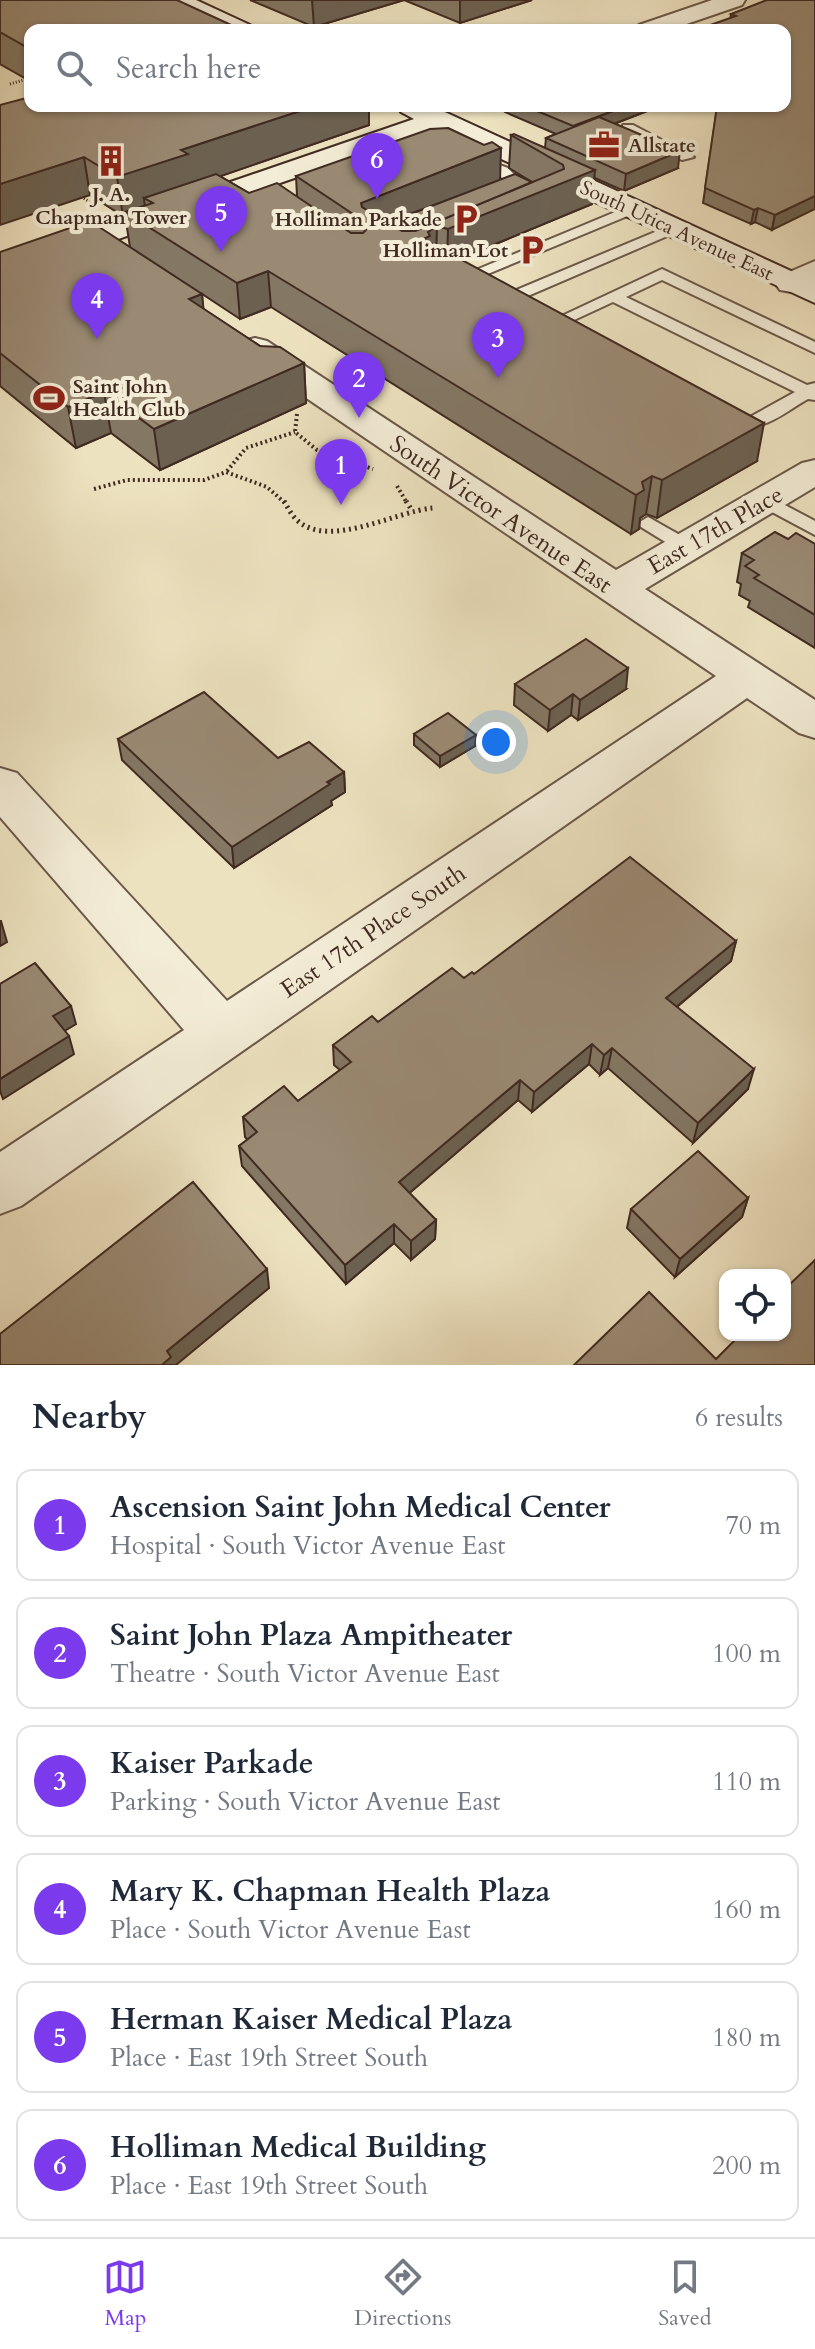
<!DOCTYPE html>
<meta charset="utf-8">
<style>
:root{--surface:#fff;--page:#f6f6f7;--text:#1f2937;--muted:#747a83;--line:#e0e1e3;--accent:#7c3aed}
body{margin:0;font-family:Cardo,serif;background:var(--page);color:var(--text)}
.controls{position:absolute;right:24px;bottom:24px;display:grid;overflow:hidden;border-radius:16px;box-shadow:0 2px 6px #0004}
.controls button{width:72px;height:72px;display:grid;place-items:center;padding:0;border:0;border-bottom:2px solid var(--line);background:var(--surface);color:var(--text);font:40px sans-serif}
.you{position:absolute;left:496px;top:742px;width:28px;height:28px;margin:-20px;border:6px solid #fff;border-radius:50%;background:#1a73e8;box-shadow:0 0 0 12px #1a73e833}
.badge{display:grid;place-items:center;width:52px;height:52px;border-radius:50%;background:var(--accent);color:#fff;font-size:26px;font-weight:700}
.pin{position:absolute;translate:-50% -66px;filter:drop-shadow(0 2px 4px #0008)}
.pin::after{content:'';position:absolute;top:42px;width:28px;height:24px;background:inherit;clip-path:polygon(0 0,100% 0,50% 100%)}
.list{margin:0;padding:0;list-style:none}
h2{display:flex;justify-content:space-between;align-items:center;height:104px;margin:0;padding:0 32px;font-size:34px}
h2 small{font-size:26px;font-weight:400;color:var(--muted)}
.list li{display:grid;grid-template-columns:52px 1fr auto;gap:24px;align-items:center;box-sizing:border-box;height:112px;margin:0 16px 16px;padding:0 16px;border:2px solid var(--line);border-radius:16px}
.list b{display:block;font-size:30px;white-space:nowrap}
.list p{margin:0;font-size:26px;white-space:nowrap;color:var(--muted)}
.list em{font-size:26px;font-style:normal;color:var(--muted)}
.icon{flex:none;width:44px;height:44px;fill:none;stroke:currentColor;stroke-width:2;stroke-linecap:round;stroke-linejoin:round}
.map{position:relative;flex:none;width:815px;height:1365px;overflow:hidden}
.search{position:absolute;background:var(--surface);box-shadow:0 2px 6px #0004;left:24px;right:24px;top:24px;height:88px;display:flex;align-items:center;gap:20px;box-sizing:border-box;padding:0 28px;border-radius:16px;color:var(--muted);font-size:30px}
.sheet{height:872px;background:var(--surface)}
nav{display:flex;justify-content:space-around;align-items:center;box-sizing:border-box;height:112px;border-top:2px solid var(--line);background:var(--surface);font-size:22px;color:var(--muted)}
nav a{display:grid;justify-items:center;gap:4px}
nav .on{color:var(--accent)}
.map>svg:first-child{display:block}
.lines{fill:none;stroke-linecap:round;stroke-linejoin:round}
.lane-casing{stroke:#6b5849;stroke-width:4}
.street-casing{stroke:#6b5849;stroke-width:4}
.secondary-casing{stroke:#402a21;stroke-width:4}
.path-far2{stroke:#402a21;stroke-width:3;stroke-dasharray:1 2;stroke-linecap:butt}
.path-far1{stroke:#402a21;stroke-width:4;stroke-dasharray:2 3;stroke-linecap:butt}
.path{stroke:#402a21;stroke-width:5;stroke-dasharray:2 4;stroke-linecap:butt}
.lane{fill:#f3ecd6;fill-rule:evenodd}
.street{fill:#f3ecd6;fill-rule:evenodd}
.secondary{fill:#f3ecd6;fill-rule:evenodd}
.wall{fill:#847764;stroke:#402a21;stroke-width:2}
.shaded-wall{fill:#6c6151;stroke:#402a21;stroke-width:2}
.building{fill:#9a8a74;stroke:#402a21;stroke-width:2}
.labels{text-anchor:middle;stroke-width:8;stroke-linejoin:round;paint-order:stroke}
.far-poi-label{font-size:20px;font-weight:bold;fill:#402a21;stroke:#f3ecd6;text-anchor:start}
.far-street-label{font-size:20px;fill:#402a21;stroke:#f3ecd6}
.street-label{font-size:24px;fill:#402a21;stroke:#f3ecd6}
</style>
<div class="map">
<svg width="815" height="1365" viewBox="0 0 815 1365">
<rect width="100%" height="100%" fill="#ede2c0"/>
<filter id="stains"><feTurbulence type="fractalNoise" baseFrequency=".0025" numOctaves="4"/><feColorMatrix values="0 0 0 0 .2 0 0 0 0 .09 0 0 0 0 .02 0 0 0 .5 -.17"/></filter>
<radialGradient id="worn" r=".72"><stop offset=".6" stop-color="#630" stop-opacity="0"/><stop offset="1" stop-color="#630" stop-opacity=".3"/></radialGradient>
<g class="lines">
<defs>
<g id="lane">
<polygon points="623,125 633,125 694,157 682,160 623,131"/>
<polygon points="474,156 508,168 522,183 500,194 490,194 490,188 506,182 498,174 469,163 467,160"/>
<polygon points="632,205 637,206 637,212 466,283 460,285 452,280"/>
<polygon points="674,224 679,225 679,231 507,305 495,305 487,298 495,293 502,296"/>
<path d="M662 269 815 342V353L662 280 626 297 807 385 815 383V400L808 399C781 414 752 443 725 415L728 411 734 410 750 417 795 392 613 302 572 321 583 327V333H571L551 321Z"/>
<polygon points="766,495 815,521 815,535 759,505 756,501 759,497"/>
<polygon points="648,517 694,543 697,547 694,551 680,551 641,527 638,523"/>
</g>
<g id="street">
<polygon points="712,0 745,0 742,5 669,30 635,30 639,25"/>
<polygon points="815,261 815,283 791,292 780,290 775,283 780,276"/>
<polygon points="255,338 267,341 616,570 802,463 815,460 815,487 645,589 815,700 815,738 799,733 747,698 21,1206 0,1214 0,1152 184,1030 0,817 0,768 17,773 227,1001 716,676 243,355 238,348 243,341"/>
</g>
<g id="secondary">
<polygon points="167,0 196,0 250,25 254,30 223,30 170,5"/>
<polygon points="398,106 429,106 447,113 815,282 815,303 436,129 0,280 0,261 414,119 401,112"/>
</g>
</defs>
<use href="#lane" class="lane-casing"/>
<use href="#street" class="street-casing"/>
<use href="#secondary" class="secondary-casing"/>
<g class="path-far2">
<polyline points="10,84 27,79"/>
<polyline points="79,195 97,207"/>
</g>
<g class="path-far1">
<polyline points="297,414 295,432 317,450 373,469"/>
<polyline points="227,471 246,448 295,432"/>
<polyline points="397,486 407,503"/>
<polyline points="94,489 127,480 204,480 226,472 267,487 285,503"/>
</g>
<g class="path">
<path d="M284 501C288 508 292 516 298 521 330 549 397 511 433 508"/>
<polyline points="406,501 411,509"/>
</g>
<use href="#lane" class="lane"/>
<use href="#street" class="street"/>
<use href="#secondary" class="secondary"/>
</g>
<g class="wall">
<polygon points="0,0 30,30 30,81 0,64"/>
<polygon points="250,0 532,0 460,23 404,0 314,27"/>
<polygon points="815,0 772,230 755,222 751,224 703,203 731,14"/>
<polygon points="30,106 369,106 369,125 220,176 249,193 297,196 296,176 500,180 532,182 509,168 511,135 545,148 546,138 556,134 505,112 506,106 660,106 614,124 678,168 624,191 595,178 592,204 460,259 757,461 657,518 646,514 640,518 639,529 631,534 271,307 240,319 202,294 203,309 260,346 304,363 306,403 160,470 111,433 76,448 0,386 0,252 130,247 125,215 123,216 90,195"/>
<polygon points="788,539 815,544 815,648 748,607 750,601 739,595 741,584 737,582 742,553"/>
<polygon points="515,684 626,689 578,720 571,715 548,731 514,705"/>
<polygon points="414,734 475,746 440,767 414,745"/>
<polygon points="118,739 278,758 344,772 345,792 331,801 332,805 234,868 122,760"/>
<polygon points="736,941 731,961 677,1007 748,1089 693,1143 608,1068 600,1075 589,1064 532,1112 518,1100 409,1193 436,1220 435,1239 411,1260 394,1243 346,1284 242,1166 239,1146 248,1140 245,1137 243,1117 298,1101 340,1070 334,1065 333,1045 464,978 474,974"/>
<polygon points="748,1198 742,1217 675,1277 627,1228 631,1209"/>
</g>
<g class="shaded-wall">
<polygon points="312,0 404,0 314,27"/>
<polygon points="460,0 532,0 460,23"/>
<polygon points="315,106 369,106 369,125 192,186 153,203 144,198 145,208 125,212 125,215 123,216 117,177 181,150"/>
<polygon points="626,106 660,106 572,140 573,126"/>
<polygon points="501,148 500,181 366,230 361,203"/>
<polygon points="680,151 678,168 624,191 626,174"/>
<polygon points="84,157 90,195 0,225 0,184"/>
<polygon points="595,170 592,204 447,264 448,229 437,226 436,260 410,233"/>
<polygon points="815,196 815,209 772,230 775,215"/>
<polygon points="758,208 755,222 751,224 754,210"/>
<polygon points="268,271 271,307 240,319 237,283"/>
<polygon points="202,294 206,333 189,299"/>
<polygon points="304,363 306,403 160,470 154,429"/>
<polygon points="104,392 111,433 76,448 68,407"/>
<polygon points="764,423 757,461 657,518 662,480"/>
<polygon points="652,476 646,514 640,518 639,529 631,534 636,495 642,482"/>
<polygon points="628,668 626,689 578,720 580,700"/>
<polygon points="573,694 571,715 548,731 550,710"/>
<polygon points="476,735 475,746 440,767 440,756"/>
<polygon points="344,772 345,792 331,801 332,805 234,868 232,847"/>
<polygon points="0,921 1,921 7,942 0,946"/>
<polygon points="736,941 731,961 662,1019 666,998"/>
<polygon points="71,1006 76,1024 58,1035 53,1016"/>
<polygon points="69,1036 74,1054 3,1099 0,1091 0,1079"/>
<polygon points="592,1044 589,1064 532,1112 534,1092"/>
<polygon points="612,1048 608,1068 600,1075 604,1055"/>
<polygon points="754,1069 748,1089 693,1143 698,1123"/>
<polygon points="520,1080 518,1100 399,1202 399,1182"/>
<polygon points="748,1198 742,1217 675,1277 680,1259"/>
<polygon points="436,1220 435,1239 411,1260 411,1241"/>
<polygon points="394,1224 394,1243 346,1284 345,1265"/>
<polygon points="267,1269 269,1288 176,1365 162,1365 167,1351"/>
</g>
<g class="building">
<polygon points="0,0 177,0 242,30 30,30 30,49 0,32"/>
<polygon points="767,0 815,0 815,196 775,215 758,208 754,210 705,188 717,106 785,106 785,30 696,30 736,16 731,14"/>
<polygon points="30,97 30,106 315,106 181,150 188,154 117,177 84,157 0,184 0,105"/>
<polygon points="525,106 626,106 573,126"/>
<polygon points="599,117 680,151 626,174 546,138"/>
<polygon points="448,128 484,145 492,142 501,148 361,203 362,207 402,231 415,231 564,169 563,165 511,135 514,134 595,170 448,229 437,226 428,232 430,236 423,239 764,423 662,480 652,476 642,482 644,490 636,495 268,271 237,283 125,212 153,203 144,198 216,174 249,193 277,183 351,233 363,233 366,230 365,222 296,176 430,129"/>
<polygon points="515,174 532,182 415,231 406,231 390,222"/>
<polygon points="90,221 202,294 189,299 260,346 280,347 304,363 154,429 104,392 68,407 0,353 0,252"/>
<polygon points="775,532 788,539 796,533 815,544 815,615 754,578 759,575 745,566 754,560 742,553"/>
<polygon points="586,639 628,668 580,700 573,694 550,710 515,684"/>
<polygon points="204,692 278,758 309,742 344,772 327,782 330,784 232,847 118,739"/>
<polygon points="448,713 476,735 440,756 414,734"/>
<polygon points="630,857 736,941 666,998 754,1069 698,1123 612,1048 604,1055 592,1044 534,1092 520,1080 399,1182 436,1220 411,1241 394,1224 345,1265 239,1146 257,1132 243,1117 284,1086 298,1101 351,1062 333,1045 372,1016 378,1022 452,968 464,978 472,972 474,974"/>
<polygon points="35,963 71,1006 53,1016 69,1036 0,1079 0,984"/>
<polygon points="698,1151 748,1198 680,1259 631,1209"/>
<polygon points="193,1182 267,1269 167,1351 171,1357 162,1365 0,1365 0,1334"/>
<polygon points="815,1260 815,1365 574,1365 649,1292 716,1359 740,1335 785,1335 785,1289"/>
</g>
<defs>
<symbol id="office-bare" viewBox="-9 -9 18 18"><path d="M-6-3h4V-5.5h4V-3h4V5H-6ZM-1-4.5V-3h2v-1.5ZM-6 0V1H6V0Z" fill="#8f2418" stroke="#f3ecd6" stroke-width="2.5" paint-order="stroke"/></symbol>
<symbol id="building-bare" viewBox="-9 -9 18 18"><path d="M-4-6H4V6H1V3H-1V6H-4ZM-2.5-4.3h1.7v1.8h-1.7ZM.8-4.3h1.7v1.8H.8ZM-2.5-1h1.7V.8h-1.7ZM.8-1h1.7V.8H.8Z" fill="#8f2418" stroke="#f3ecd6" stroke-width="2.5" paint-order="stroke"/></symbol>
<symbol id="parking-bare" viewBox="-9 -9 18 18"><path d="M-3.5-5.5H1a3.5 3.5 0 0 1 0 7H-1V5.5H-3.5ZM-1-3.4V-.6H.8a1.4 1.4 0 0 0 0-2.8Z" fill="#8f2418" stroke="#f3ecd6" stroke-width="2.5" paint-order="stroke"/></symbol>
<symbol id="stadium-bare" viewBox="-9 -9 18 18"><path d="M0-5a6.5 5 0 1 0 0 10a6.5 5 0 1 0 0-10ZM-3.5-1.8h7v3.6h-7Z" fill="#8f2418" stroke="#f3ecd6" stroke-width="2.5" paint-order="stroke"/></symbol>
</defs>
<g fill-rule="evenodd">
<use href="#office-bare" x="582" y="123" width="44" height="44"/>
<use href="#building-bare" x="89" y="139" width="44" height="44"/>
<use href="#parking-bare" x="444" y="197" width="44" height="44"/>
<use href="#parking-bare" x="510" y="228" width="44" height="44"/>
<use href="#stadium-bare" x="27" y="376" width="44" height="44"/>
</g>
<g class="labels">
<g class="far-poi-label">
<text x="628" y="152">Allstate</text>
<text x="111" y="201" text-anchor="middle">J. A.<tspan x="111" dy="23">Chapman Tower</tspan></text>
<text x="442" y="226" text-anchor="end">Holliman Parkade</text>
<text x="508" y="257" text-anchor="end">Holliman Lot</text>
<text x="73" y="393">Saint John<tspan x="73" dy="23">Health Club</tspan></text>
</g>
<g class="far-street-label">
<text transform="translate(677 230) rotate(25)" y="7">South Utica Avenue East</text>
</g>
<g class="street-label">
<text transform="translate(501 514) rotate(34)" y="8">South Victor Avenue East</text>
<text transform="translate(715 530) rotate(-30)" y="8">East 17th Place</text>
<text transform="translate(373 931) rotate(-34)" y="8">East 17th Place South</text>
</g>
</g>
<rect width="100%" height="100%" filter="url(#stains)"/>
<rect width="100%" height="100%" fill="url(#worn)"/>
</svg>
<div class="controls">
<button><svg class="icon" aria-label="locate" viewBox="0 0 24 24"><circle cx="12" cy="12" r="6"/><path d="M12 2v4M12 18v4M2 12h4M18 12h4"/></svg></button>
</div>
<div class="you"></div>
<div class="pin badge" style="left:341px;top:505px">1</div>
<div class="pin badge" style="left:359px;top:418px">2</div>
<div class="pin badge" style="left:498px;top:378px">3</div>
<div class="pin badge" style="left:97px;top:339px">4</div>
<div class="pin badge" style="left:221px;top:252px">5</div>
<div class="pin badge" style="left:377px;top:199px">6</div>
<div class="search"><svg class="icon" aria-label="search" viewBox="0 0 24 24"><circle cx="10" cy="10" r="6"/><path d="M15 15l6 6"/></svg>Search here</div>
</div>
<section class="sheet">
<h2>Nearby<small>6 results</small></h2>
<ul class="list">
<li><span class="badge">1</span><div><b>Ascension Saint John Medical Center</b><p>Hospital · South Victor Avenue East</p></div><em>70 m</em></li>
<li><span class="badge">2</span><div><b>Saint John Plaza Ampitheater</b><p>Theatre · South Victor Avenue East</p></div><em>100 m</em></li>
<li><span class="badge">3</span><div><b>Kaiser Parkade</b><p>Parking · South Victor Avenue East</p></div><em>110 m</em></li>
<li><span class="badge">4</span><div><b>Mary K. Chapman Health Plaza</b><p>Place · South Victor Avenue East</p></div><em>160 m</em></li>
<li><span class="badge">5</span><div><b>Herman Kaiser Medical Plaza</b><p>Place · East 19th Street South</p></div><em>180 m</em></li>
<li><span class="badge">6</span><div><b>Holliman Medical Building</b><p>Place · East 19th Street South</p></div><em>200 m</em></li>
</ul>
</section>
<nav>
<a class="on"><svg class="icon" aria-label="map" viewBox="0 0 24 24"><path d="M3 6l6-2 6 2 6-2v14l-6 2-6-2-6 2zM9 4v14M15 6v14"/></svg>Map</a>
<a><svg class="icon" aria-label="directions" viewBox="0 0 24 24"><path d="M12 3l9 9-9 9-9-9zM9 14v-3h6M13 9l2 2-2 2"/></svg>Directions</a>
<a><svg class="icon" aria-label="saved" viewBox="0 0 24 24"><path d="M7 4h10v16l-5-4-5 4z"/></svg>Saved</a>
</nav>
